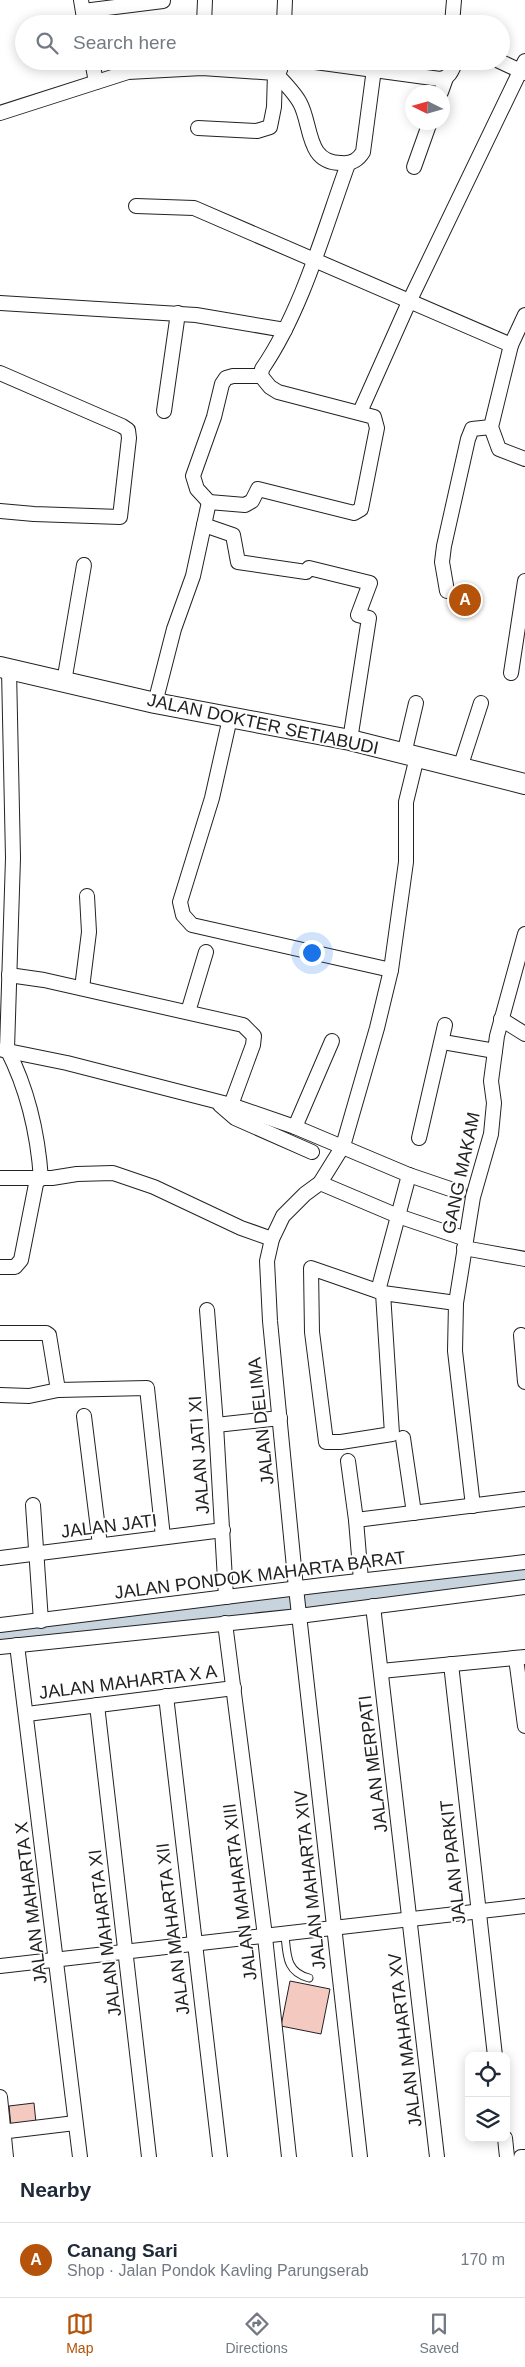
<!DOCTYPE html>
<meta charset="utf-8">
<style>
:root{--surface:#fff;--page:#f6f6f7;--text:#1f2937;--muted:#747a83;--line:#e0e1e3;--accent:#b45309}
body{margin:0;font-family:Arial,sans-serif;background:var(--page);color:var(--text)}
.controls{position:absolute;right:15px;bottom:15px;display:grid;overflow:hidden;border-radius:10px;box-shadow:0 2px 12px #0003}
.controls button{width:45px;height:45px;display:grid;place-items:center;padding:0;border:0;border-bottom:1px solid var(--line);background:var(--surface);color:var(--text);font:25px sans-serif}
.compass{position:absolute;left:405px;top:85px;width:45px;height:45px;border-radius:50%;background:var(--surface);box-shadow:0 2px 12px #0003;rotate:275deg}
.you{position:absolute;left:311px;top:952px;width:18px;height:18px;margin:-12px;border:4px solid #fff;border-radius:50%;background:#1a73e8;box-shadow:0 0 0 8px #1a73e833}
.badge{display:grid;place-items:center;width:32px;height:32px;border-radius:50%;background:var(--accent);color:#fff;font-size:16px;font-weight:700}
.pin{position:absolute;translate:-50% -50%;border:2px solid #fff;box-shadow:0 1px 5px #0006}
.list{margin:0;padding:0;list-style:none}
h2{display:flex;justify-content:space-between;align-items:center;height:65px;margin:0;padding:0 20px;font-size:21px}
h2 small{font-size:16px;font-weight:400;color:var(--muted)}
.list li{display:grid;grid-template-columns:32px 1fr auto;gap:15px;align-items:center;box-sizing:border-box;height:75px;padding:0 20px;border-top:1px solid var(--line)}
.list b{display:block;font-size:19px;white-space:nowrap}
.list p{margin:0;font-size:16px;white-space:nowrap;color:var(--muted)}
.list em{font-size:16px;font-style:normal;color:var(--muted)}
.icon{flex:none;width:28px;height:28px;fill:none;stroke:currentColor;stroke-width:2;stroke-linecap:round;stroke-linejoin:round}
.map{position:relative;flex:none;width:525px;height:2157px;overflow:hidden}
.search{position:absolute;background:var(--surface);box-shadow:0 2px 12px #0003;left:15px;right:15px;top:15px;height:55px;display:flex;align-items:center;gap:12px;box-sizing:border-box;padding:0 18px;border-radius:28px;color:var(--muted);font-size:19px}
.sheet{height:140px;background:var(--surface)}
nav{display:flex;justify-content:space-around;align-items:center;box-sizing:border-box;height:70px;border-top:1px solid var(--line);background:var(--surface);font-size:14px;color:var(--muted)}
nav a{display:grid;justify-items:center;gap:2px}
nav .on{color:var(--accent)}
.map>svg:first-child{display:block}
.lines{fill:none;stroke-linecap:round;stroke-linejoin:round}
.river{stroke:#c7d3dd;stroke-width:28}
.building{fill:#f3c9c0;stroke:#222}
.lane-casing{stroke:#222;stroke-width:9}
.street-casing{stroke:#222;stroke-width:16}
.secondary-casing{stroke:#222;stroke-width:22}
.lane{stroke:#fff;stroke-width:7}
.street{stroke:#fff;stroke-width:14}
.secondary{stroke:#fff;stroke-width:20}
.labels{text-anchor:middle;stroke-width:4;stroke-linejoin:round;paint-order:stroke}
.street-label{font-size:18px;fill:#222;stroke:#fff}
</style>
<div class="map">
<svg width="525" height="2157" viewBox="0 0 525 2157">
<rect width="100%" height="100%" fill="#fff"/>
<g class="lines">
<polyline class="river" points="0,1638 525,1577"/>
</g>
<g class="building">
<polygon points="290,1981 330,1989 321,2034 281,2026"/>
<polygon points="34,2103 36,2123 11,2126 9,2106"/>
</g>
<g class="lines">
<defs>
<path id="lane" d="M285 1935C287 1955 286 1972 309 1978"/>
<g id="street">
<polyline points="81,0 85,24"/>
<polyline points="83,11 163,1"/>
<polyline points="204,24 205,0"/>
<polyline points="284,24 285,0"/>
<polyline points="452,24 454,0"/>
<polyline points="92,61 96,82"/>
<path d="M308 61 440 79C450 78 452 70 456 61"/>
<polyline points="499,61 525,73"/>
<path d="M275 73C284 82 294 92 300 103 312 125 306 163 341 163 352 164 358 160 363 152L374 69"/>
<polyline points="441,92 446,78"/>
<polyline points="0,113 128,72 202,68 275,73 280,70 282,61"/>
<polyline points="198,128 257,131 270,127 274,107 275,73"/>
<polyline points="414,167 430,122"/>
<polyline points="136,206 194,208 511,345"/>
<polyline points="0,303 196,315 285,330"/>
<polyline points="525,315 511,345 491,427 499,449 525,459"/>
<polyline points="0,373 122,426 128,430 129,438 120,517 34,514 0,511"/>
<polyline points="164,411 178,313"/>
<polyline points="360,412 409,302 525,61"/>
<path d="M209 502 245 505 252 501 258 489 354 513 361 509 377 428 374 417 278 392 270 387 261 376 262 369C302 311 324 230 348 164"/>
<polyline points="209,502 197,489 193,476 214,417 222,384 226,378 233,376 261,376"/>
<polyline points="204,525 233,535 238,562 306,572 309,568 370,583 358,615 369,618 350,740"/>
<polyline points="447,591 442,562 444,546 468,439 472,429 491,427"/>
<path d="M9 670 13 858 7 1049C27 1088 38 1135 41 1179"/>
<polyline points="511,673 525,581"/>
<polyline points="64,682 84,565"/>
<polyline points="155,703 174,629 193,576 209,502"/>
<polyline points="230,718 212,798 180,902 183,915 192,925 391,970"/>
<polyline points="404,754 416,703"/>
<polyline points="460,768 481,703"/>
<polyline points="9,975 44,980 243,1025 254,1036 253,1045 231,1105"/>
<polyline points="82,988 89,932 87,896"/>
<polyline points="188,1012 206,952"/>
<polyline points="501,1019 525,1034"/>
<polyline points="443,1042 495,1051"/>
<polyline points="3,1050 67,1063 231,1105 295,1127 409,1175 459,1192"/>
<polyline points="220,1105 235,1118 312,1152"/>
<polyline points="295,1127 332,1041"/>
<polyline points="419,1138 445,1025"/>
<polyline points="0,1178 52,1178 77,1174 113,1173 154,1187 241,1228 272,1239"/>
<polyline points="320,1183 398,1216 466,1239"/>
<polyline points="464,1248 525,1259"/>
<polyline points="0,1267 15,1267 21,1260 37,1179"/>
<polyline points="378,1291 409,1175"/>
<polyline points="383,1293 392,1434 341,1442 326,1442 312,1332 311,1268 383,1293 456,1303"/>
<polyline points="207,1310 216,1425 226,1597"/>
<polyline points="0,1333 46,1333 49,1335 58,1390"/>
<polyline points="521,1335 525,1382"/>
<polyline points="0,1395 29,1396 58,1390 147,1388 163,1537"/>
<polyline points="84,1416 100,1545"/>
<polyline points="216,1425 280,1418"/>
<polyline points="403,1438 414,1513"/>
<polyline points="348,1461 356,1520 361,1580"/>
<polyline points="33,1505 41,1621"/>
<polyline points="473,1506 455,1351 456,1303 473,1197 491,1134 494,1103 491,1081 497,1036 525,934"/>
<polyline points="356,1520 525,1499"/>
<polyline points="0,1558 223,1530"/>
<polyline points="373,1606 437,2157"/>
<polyline points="225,1623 264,1928 289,2157"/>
<polyline points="0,1625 323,1585 525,1562"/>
<polyline points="17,1645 80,2157"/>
<polyline points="0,1647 299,1616 525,1587"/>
<polyline points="516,1658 525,1726"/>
<polyline points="451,1664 495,2056"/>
<polyline points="381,1671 525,1657"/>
<polyline points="166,1696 220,2157"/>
<polyline points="97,1705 149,2157"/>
<polyline points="27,1714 234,1688"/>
<polyline points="0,1966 525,1906"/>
<polyline points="0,2097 6,2157"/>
<polyline points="0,2132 75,2123"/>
<polyline points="505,2138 507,2157"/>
<polyline points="360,2157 296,1588 270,1321 267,1261 272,1239 283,1216 305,1194 320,1183 343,1146 377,1028 391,970 406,862 406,802 417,757"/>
<polyline points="521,2157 525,2157"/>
</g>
<polyline id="secondary" points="0,667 155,703 350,740 525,784"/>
</defs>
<use href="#lane" class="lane-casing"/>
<use href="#street" class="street-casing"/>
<use href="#secondary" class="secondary-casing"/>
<use href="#lane" class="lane"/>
<use href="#street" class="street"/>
<use href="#secondary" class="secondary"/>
</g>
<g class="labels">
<g class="street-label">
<text transform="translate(263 724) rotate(12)" y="6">JALAN DOKTER SETIABUDI</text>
<text transform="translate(461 1173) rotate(-78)" y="6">GANG MAKAM</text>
<text transform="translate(261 1421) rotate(-96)" y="6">JALAN DELIMA</text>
<text transform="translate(199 1455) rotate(-94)" y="6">JALAN JATI XI</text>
<text transform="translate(109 1526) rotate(-7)" y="6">JALAN JATI</text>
<text transform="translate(260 1575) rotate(-7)" y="6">JALAN PONDOK MAHARTA BARAT</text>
<text transform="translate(128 1682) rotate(-7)" y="6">JALAN MAHARTA X A</text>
<text transform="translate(373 1764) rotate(-97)" y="6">JALAN MERPATI</text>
<text transform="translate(453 1862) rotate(-96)" y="6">JALAN PARKIT</text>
<text transform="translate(310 1880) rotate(-96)" y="6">JALAN MAHARTA XIV</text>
<text transform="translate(240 1892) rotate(-97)" y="6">JALAN MAHARTA XIII</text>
<text transform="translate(31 1903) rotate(-97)" y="6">JALAN MAHARTA X</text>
<text transform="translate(173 1929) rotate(-97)" y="6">JALAN MAHARTA XII</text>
<text transform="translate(105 1933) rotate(-97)" y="6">JALAN MAHARTA XI</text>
<text transform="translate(405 2040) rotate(-97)" y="6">JALAN MAHARTA XV</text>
</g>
</g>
</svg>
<div class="controls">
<button><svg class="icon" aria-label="locate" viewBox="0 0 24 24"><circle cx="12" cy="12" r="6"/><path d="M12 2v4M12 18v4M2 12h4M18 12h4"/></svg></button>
<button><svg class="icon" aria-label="layers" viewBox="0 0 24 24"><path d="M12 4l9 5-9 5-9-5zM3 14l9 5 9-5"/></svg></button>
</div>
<svg class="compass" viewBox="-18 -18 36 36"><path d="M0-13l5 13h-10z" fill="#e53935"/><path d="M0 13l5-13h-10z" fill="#747a83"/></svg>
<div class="you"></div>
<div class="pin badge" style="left:465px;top:600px">A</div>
<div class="search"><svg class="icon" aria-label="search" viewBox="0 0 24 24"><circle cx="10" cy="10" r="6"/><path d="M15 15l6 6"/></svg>Search here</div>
</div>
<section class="sheet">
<h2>Nearby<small></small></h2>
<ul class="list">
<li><span class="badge">A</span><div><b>Canang Sari</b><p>Shop · Jalan Pondok Kavling Parungserab</p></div><em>170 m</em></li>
</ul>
</section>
<nav>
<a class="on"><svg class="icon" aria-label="map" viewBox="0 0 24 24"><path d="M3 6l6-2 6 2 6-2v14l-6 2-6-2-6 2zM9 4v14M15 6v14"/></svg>Map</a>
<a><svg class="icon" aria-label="directions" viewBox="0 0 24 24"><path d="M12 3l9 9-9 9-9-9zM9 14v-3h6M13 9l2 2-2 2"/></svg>Directions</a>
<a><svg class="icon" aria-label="saved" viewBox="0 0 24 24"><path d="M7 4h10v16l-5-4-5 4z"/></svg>Saved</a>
</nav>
